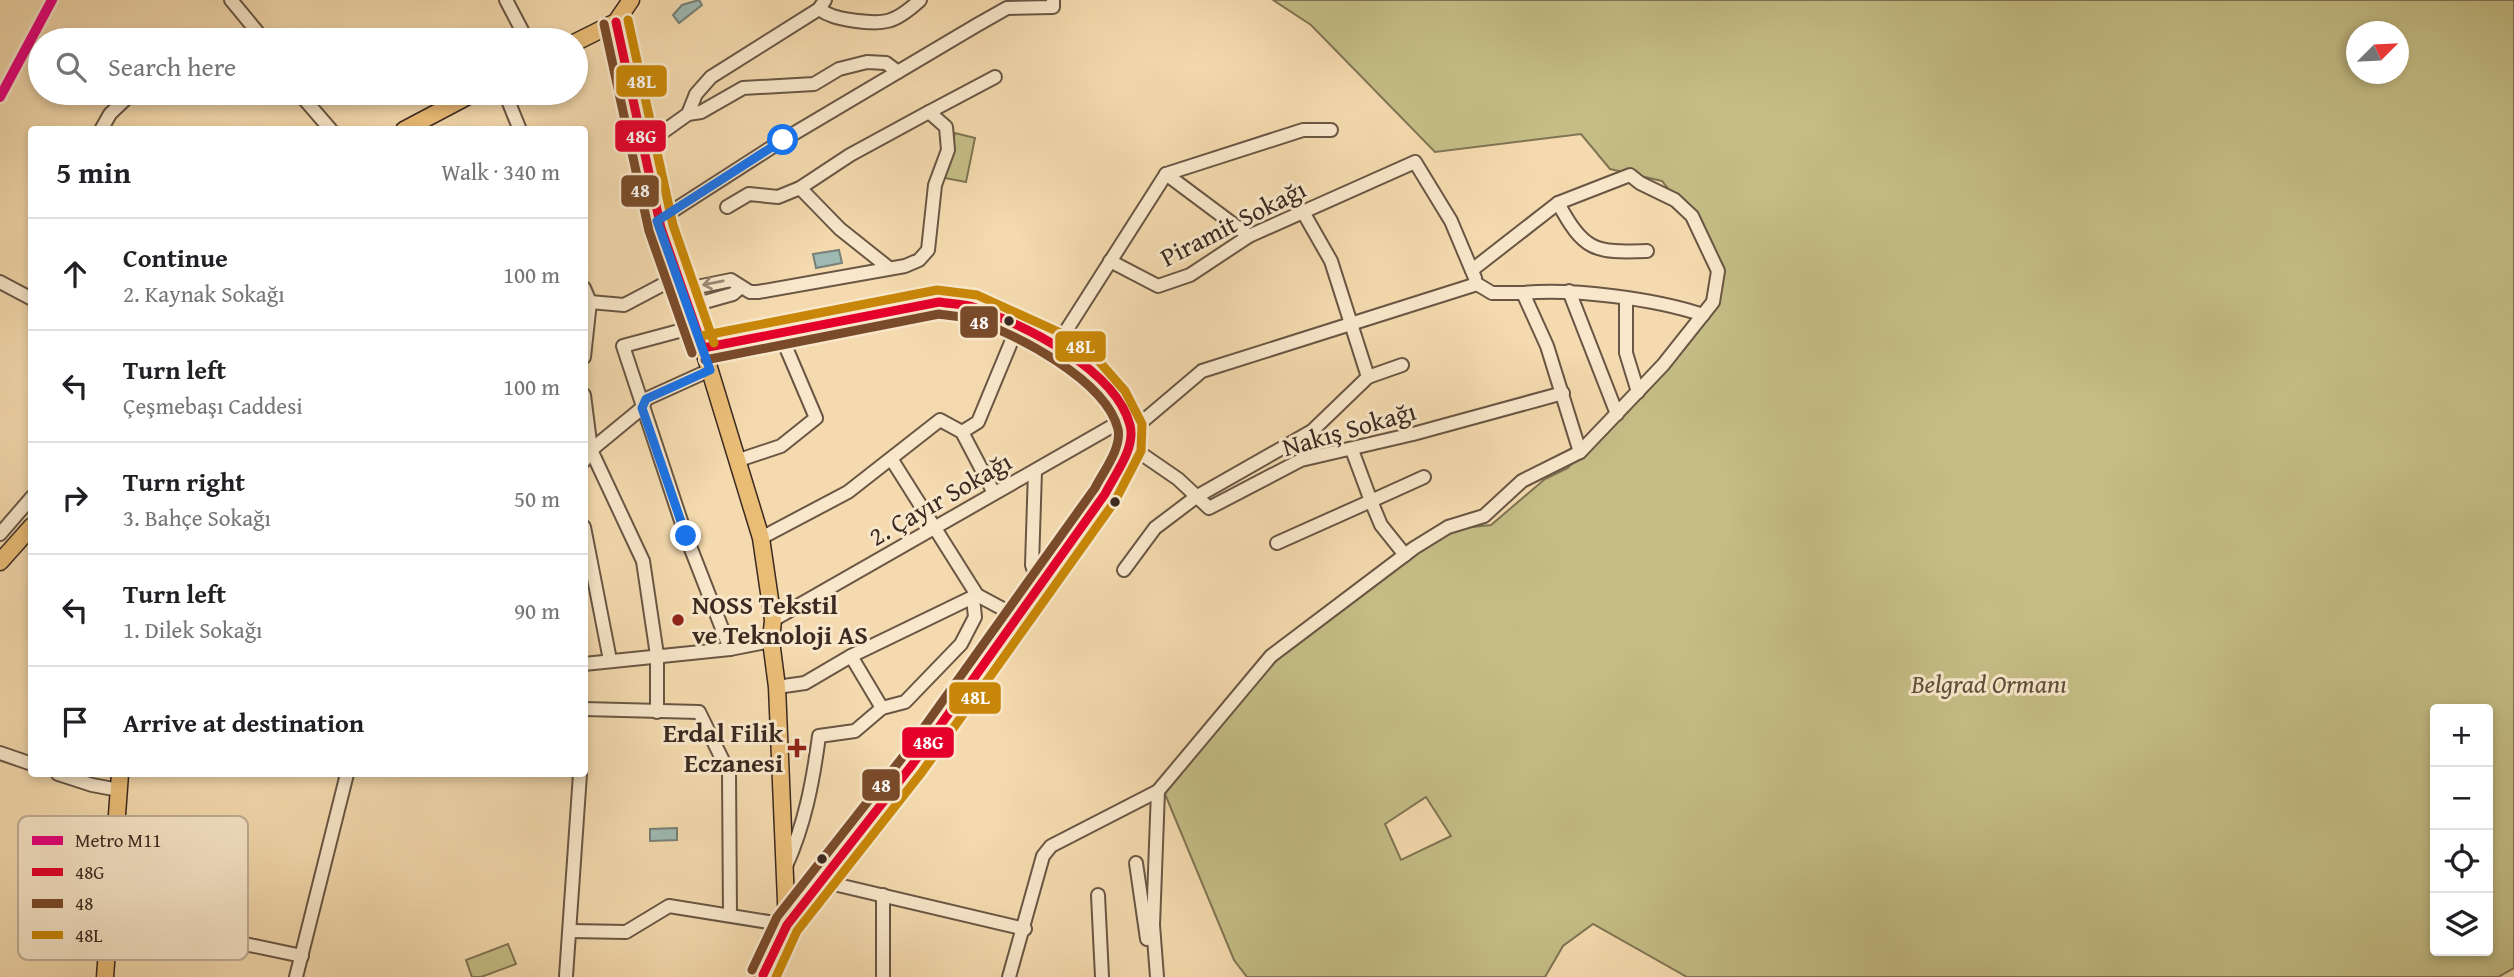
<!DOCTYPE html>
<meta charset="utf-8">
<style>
:root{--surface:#fff;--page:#f2f2f2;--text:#202124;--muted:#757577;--line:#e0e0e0}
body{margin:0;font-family:"Gentium Book Plus",serif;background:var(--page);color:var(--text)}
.controls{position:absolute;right:21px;bottom:21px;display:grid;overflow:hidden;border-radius:7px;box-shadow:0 4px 10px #0003}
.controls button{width:63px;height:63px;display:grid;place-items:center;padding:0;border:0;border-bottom:2px solid var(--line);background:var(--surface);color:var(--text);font:35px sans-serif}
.compass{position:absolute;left:2346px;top:21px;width:63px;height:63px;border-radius:50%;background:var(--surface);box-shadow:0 4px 10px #0003;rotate:66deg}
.stop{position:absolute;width:21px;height:21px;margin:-16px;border:5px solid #1a73e8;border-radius:50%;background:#fff}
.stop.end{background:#1a73e8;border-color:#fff;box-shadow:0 2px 7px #0008}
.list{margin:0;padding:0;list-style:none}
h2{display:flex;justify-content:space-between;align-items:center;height:91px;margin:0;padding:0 28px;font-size:30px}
h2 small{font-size:23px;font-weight:400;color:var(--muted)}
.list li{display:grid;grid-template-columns:46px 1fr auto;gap:21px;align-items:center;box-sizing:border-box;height:112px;padding:0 28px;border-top:2px solid var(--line)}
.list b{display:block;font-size:26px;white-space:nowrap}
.list p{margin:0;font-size:23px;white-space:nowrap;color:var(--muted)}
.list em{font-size:23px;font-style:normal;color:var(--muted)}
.icon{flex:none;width:38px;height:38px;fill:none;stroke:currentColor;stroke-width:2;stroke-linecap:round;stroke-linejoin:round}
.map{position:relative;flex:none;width:2514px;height:977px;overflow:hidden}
.search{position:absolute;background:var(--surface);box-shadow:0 4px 10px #0003;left:28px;top:28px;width:560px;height:77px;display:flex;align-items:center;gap:18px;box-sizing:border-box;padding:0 24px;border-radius:38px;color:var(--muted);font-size:26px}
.panel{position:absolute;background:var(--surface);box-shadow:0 4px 10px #0003;left:28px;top:126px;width:560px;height:651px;border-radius:7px}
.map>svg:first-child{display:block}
.green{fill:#c4bd85;stroke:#807453;stroke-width:2;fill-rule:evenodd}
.water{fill:#9eb9b2;stroke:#768078;stroke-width:2}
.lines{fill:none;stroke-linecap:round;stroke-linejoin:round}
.minor-casing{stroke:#695644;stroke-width:16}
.major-casing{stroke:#3b2a21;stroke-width:19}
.minor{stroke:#f8e7ca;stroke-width:12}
.major{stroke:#eabd77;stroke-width:16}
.bus-1-casing{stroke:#f8e7ca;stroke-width:14}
.bus-2-casing{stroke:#f8e7ca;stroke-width:14}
.bus-3-casing{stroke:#f8e7ca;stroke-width:14}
.bus-1{stroke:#e4002b;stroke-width:9}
.bus-2{stroke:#7a4b2a;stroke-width:9}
.bus-3{stroke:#c88708;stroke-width:9}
.metro-1-casing{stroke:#f8e7ca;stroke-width:16}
.metro-1{stroke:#e5007d;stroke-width:10}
.oneway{stroke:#9a8876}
.route{stroke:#1a73e8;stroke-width:9}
.bus-dot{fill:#3b2a21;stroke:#f8e7ca;stroke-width:2.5}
.poi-dot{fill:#8f2418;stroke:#f8e7ca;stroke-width:2.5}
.labels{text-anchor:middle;stroke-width:6;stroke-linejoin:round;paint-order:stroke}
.street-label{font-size:26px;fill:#3b2a21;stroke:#f8e7ca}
.poi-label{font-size:26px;font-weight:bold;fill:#3b2a21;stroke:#f8e7ca;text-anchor:start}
.park-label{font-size:26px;font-style:italic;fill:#5d4f3a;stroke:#f8e7ca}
.key{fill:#f8e7ca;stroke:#bfae97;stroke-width:2}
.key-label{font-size:19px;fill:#3b2a21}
.line-badge{stroke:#f8e7ca;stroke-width:2.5}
.badge-label{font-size:19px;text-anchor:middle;font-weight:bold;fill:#fff}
</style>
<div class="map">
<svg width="2514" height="977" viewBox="0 0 2514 977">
<rect width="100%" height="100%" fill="#f4daae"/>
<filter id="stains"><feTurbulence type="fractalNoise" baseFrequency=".00286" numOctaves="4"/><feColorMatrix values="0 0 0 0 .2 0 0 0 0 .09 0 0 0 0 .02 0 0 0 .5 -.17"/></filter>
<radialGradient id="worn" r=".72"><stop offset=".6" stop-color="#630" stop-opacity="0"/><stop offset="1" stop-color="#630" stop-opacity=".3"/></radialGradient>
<g class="green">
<path d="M1273 0H2514V968L2498 977H1687L1593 924 1563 946 1545 977H1247L1234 960 1165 794 1208 728 1276 656 1394 563 1453 529 1491 525 1545 479 1568 468 1712 299 1713 266 1690 217 1662 181 1610 169 1581 134 1435 152 1311 25ZM2356 32H2398V74H2356ZM2435 709H2488V951H2435ZM1426 797 1451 836 1401 860 1385 824Z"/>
<polygon points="955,133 975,138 966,182 945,178"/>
<polygon points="508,944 516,964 481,977 472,977 466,960"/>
</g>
<g class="water">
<polygon points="699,0 702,5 679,23 673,15 682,5"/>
<polygon points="839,250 842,263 816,268 813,254"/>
<polygon points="677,828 677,840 650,841 650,829"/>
</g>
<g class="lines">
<defs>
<g id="minor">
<polyline points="231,0 264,40"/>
<polyline points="506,0 527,40"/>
<path d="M819 9C829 16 838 18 850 20 884 25 894 24 920 0"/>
<polyline points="299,93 331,130"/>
<polyline points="505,93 520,130"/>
<polyline points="929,112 995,77"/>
<polyline points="688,114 696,94 711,77 819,9 825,0"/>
<polyline points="101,130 110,114 132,93"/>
<polyline points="639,149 688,114 701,112 743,88 814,84 839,69 867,62 886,63 898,72"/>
<polyline points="1166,174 1303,130 1331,130"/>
<polyline points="1166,174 1249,236"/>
<polyline points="800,188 840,229 889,268"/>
<path d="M1558 203C1584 251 1594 253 1647 251"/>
<polyline points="1303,212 1331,261 1368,377"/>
<polyline points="657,221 783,140 977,25 1007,8 1053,7 1053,0"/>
<polyline points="1110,261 1158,286 1190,275 1249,236 1415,162 1451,221 1475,278"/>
<polyline points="0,282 32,299"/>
<polyline points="1477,284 1492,293 1523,293 1547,346 1580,452"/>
<polyline points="584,288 590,302 584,357"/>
<polyline points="682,290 731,280 750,292 758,292 905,266 919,260 928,250 935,185 948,150 946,127 929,112 850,155 800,188 778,197 749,194 727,207"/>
<polyline points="1569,291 1617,414"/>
<path d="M1523 293C1572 288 1656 299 1703 315"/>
<polyline points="1626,300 1626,353 1638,392"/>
<polyline points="590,302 624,305 677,277"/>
<polyline points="687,307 733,294 741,287"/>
<polyline points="694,327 623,346 686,536 730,649"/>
<polyline points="1057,345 1166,174"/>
<polyline points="584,395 591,450 643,561 657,655 657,712"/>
<polyline points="962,432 978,422 1017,328"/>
<polyline points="1130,446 1178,479 1209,508 1301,460 1413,434 1563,393"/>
<polyline points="1352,450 1371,501 1424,477"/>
<polyline points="739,460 781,446 816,418 779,331"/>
<polyline points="892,460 977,595 1016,616"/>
<polyline points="584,461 591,450 642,408 646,399 710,370"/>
<polyline points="1035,471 1032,565 1039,585"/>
<polyline points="584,527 610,660"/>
<polyline points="0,534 32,497"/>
<polyline points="761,538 848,492 940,420 962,432 994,493"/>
<polyline points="1277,543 1371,501 1381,525 1405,555"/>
<polyline points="1124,570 1155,528 1196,497 1312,431 1368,377 1402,365"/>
<polyline points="773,620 1116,424 1130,425 1143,421 1202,371 1477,284"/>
<polyline points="851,656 882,708"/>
<polyline points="584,664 730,649 771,641"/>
<polyline points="777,687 805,683 851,656 977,595"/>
<polyline points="584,709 699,712 729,773 730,915"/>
<polyline points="0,753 32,764"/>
<polyline points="58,774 92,785 119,790"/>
<polyline points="1136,863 1147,939"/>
<path d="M786 866C805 824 813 781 819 736L855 731 882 708 905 702 961 644 975 617 973 598"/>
<polyline points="821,881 1025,929"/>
<polyline points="883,895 883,977"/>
<polyline points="1098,895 1102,977"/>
<polyline points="111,916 302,956"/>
<polyline points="571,931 626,932 669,906 787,925"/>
<polyline points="566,976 580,774"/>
<polyline points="296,977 347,774"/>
<polyline points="1009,977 1043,856 1051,846 1158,791 1271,656 1414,548 1448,527 1484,516 1522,481 1580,452 1663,365 1713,302 1718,271 1692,216 1675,200 1640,183 1630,175 1558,203 1472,270"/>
<polyline points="1157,977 1153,925 1158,791"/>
</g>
<g id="major">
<polyline points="616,22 639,149 657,221 703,348 761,538 773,620 771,641 777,687 787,925"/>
<polyline points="576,42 616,22 631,0"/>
<polyline points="404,130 474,93"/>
<polyline points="703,348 939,302 974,307 1057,345 1090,369 1115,398 1130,425 1130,446 1105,494 912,765 787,925 762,977"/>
<polyline points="0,562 32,526"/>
<polyline points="105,977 120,774"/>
</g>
</defs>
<use href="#minor" class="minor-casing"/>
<use href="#major" class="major-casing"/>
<use href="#minor" class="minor"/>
<use href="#major" class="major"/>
<defs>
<g id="bus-1">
<polyline points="616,22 661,228 703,348"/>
<path d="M703 348 939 302C951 304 965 304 976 308 1026 326 1115 369 1130 425 1136 448 1115 474 1105 494L912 765 787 925 763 975"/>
</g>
<g id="bus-2">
<polyline points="604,24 649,231 692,353"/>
<path d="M705 360 939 314C950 316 961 316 971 319 1015 333 1106 380 1118 429 1122 448 1103 472 1095 488L902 758 777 917 752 970"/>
</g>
<g id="bus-3">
<polyline points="628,20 673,225 714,343"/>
<polyline points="701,336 937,290 977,295 1063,334 1097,359 1125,391 1142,424 1141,451 1115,501 922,772 797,931 776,977"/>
</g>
</defs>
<use href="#bus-1" class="bus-1-casing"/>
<use href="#bus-2" class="bus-2-casing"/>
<use href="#bus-3" class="bus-3-casing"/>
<use href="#bus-1" class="bus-1"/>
<use href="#bus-2" class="bus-2"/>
<use href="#bus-3" class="bus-3"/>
<defs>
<polyline id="metro-1" points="0,97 52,0"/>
</defs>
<use href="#metro-1" class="metro-1-casing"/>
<use href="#metro-1" class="metro-1"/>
</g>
<defs><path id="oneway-shaft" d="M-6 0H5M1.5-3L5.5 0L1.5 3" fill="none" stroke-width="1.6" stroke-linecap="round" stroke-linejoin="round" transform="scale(1.75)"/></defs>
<use class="oneway" href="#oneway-shaft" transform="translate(713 283) rotate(169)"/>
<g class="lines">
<polyline class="route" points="686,536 642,408 646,399 710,370 657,221 783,140"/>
</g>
<g class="bus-dot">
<circle cx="1009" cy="321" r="6"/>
<circle cx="1115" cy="502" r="6"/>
<circle cx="822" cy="859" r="6"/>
</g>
<g class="poi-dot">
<circle cx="678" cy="620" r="7"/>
<path d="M793.5 737.5h7v7h7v7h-7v7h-7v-7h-7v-7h7z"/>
</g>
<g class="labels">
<g class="street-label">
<text transform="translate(1233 223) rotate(-27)" y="9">Piramit Sokağı</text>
<text transform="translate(1349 429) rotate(-16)" y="9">Nakış Sokağı</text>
<text transform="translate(940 499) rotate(-30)" y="9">2. Çayır Sokağı</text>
</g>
<g class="poi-label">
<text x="692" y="614">NOSS Tekstil<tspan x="692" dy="30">ve Teknoloji AS</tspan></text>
<text x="783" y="742" text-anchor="end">Erdal Filik<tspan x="783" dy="30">Eczanesi</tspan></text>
</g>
<g class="park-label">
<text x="1989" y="693">Belgrad Ormanı</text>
</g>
</g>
<rect x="18" y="816" width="230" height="144" rx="10" class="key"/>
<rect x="32" y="836" width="31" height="9" fill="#e5007d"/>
<rect x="32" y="868" width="31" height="8" fill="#e4002b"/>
<rect x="32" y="899" width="31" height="9" fill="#7a4b2a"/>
<rect x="32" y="931" width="31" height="8" fill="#c88708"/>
<g class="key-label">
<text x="75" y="847">Metro M11</text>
<text x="75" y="879">48G</text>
<text x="75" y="910">48</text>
<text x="75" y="942">48L</text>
</g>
<g class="line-badge">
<rect x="615" y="64" width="53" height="34" rx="7" fill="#c88708"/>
<rect x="614" y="119" width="53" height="34" rx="7" fill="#e4002b"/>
<rect x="620" y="174" width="40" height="34" rx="7" fill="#7a4b2a"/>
<rect x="959" y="305" width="40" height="34" rx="7" fill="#7a4b2a"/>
<rect x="1054" y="330" width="53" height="33" rx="7" fill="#c88708"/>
<rect x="948" y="681" width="54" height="34" rx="7" fill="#c88708"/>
<rect x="901" y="726" width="54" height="33" rx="7" fill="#e4002b"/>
<rect x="861" y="768" width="40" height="34" rx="7" fill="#7a4b2a"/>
</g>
<g class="badge-label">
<text x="641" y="88">48L</text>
<text x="641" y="143">48G</text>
<text x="640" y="197">48</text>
<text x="979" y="329">48</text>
<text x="1080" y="353">48L</text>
<text x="975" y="704">48L</text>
<text x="928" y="749">48G</text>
<text x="881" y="792">48</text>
</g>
<rect width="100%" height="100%" filter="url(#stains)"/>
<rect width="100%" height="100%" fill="url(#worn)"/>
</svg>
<div class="controls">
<button>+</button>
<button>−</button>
<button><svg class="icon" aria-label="locate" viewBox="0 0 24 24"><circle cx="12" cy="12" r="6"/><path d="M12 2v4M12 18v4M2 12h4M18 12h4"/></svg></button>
<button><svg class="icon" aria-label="layers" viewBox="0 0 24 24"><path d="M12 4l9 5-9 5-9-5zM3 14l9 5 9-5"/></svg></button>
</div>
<svg class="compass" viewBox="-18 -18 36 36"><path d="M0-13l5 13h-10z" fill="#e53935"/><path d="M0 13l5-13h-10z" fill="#757577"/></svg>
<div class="stop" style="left:783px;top:140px"></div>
<div class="stop end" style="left:686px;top:536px"></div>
<div class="search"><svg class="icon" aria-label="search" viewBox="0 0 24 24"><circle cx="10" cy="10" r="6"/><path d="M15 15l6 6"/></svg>Search here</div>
<section class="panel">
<h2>5 min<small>Walk · 340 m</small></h2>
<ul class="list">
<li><svg class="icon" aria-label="ahead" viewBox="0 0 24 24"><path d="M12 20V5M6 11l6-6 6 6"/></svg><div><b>Continue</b><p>2. Kaynak Sokağı</p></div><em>100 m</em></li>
<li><svg class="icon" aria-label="left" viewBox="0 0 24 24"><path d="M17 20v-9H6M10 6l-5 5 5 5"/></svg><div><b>Turn left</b><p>Çeşmebaşı Caddesi</p></div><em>100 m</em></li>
<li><svg class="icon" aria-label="right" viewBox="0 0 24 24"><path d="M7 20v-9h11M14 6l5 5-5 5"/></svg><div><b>Turn right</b><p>3. Bahçe Sokağı</p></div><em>50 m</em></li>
<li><svg class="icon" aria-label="left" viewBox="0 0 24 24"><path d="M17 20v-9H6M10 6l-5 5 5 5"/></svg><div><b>Turn left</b><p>1. Dilek Sokağı</p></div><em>90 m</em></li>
<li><svg class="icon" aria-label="arrive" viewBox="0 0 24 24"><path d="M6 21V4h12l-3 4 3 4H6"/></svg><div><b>Arrive at destination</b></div></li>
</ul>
</section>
</div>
